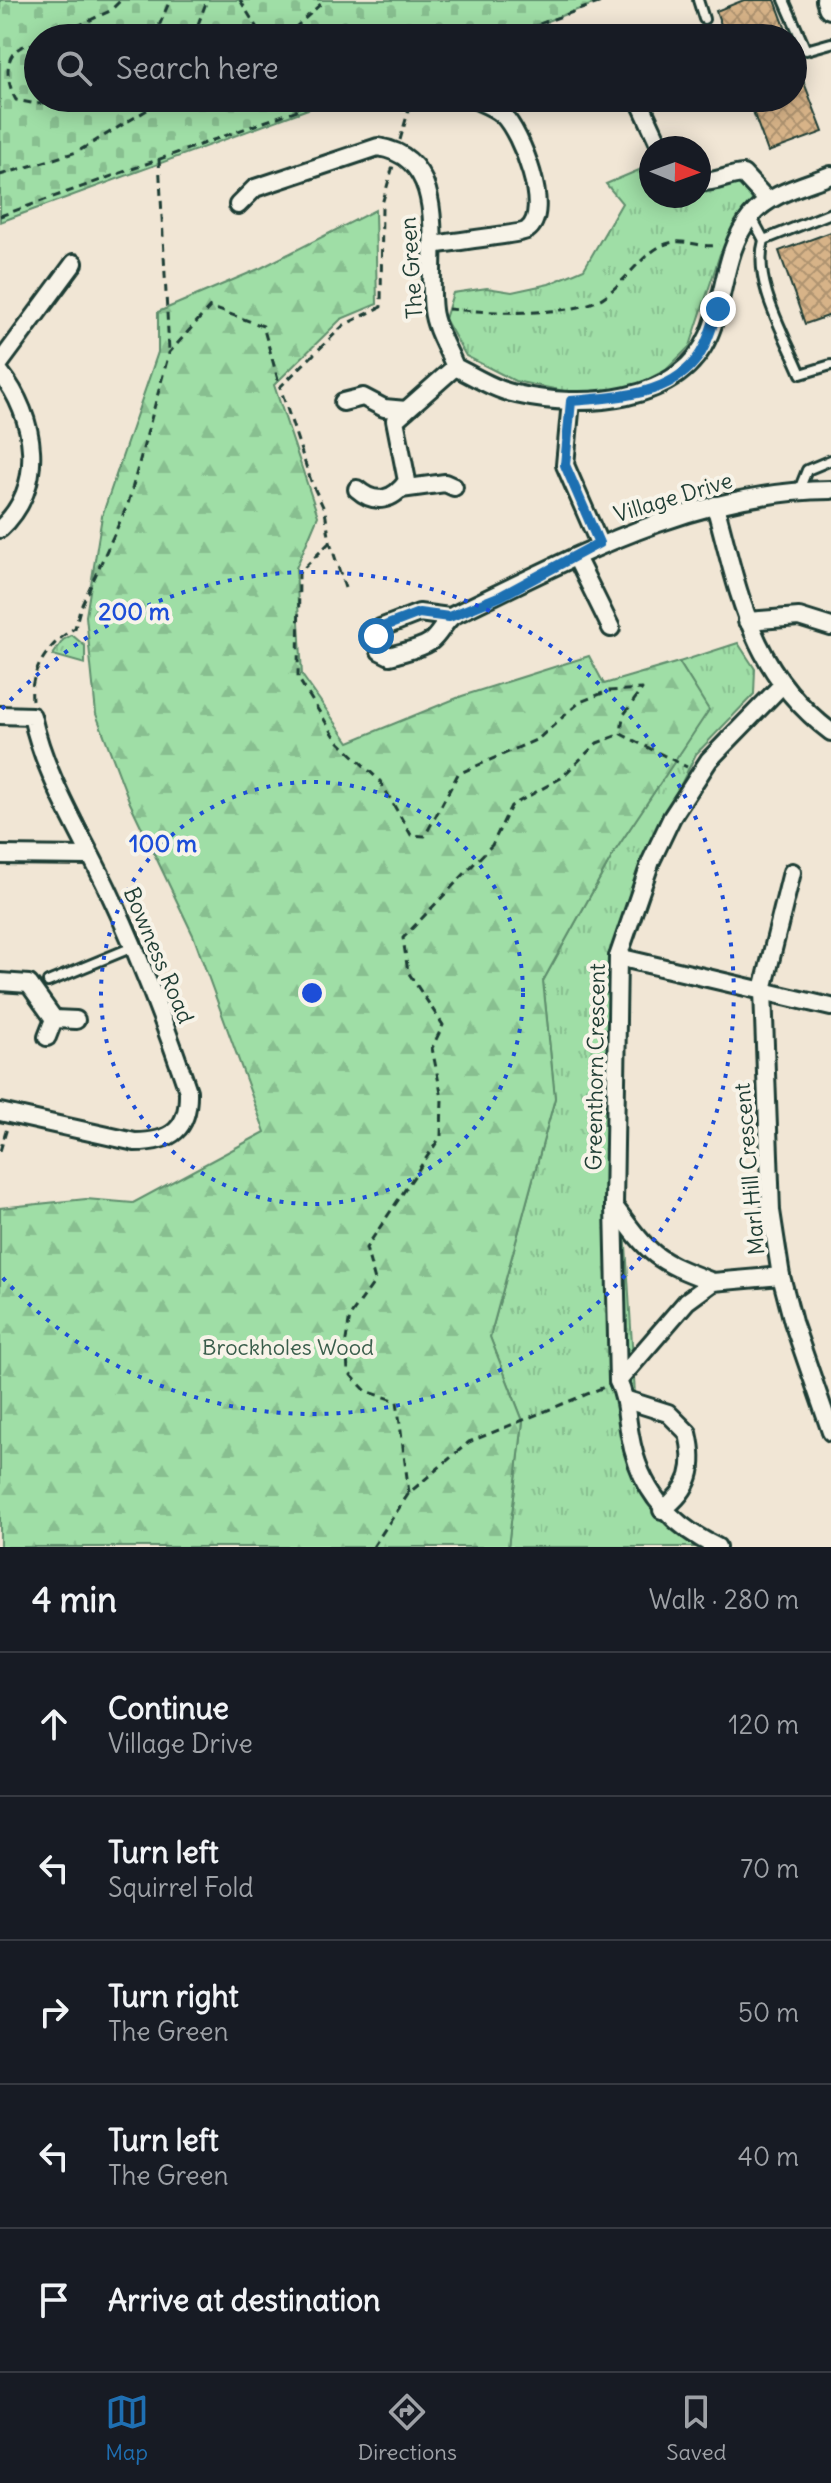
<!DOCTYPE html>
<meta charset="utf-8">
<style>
:root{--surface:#171b24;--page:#242831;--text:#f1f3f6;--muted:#9ea1a6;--line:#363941;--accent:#1f6fb2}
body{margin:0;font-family:Delius,sans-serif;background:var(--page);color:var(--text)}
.compass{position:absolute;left:639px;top:136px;width:72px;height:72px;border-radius:50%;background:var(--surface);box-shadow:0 4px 20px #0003;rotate:91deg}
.stop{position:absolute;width:24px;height:24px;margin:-18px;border:6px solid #1f6fb2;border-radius:50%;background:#fff}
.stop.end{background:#1f6fb2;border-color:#fff;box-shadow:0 2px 8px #0008}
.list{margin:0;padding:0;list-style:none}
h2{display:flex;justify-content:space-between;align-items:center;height:104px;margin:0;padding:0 32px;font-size:34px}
h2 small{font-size:26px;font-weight:400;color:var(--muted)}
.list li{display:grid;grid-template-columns:52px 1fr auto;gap:24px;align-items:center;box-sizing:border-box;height:144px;padding:0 32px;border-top:2px solid var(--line)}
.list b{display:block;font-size:30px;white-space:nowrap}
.list p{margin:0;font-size:26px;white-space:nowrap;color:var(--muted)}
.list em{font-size:26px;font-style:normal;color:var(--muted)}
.icon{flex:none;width:44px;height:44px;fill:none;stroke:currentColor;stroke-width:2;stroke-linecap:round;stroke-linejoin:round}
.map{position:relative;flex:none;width:831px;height:1547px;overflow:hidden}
.search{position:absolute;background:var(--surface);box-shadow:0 4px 20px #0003;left:24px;right:24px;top:24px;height:88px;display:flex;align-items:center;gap:20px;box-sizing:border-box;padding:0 28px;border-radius:44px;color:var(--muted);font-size:30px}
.sheet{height:824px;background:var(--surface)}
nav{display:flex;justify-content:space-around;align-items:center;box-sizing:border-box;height:112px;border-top:2px solid var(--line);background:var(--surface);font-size:22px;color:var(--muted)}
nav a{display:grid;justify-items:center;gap:4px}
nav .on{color:var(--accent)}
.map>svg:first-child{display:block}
.grass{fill:url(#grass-tufts);stroke:#5f8e6d;stroke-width:2}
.forest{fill:url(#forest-firs);stroke:#5f8e6d;stroke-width:2}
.cemetery{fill:url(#cemetery-stones);stroke:#5f8e6d;stroke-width:2}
.building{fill:url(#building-cross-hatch);stroke:#1f3d34;stroke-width:2}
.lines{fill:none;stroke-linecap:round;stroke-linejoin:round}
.lane-casing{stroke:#1f3d34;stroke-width:14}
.street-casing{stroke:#1f3d34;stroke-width:22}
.secondary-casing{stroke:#1f3d34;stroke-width:30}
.path{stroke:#1f3d34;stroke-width:3;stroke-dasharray:8 6;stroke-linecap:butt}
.lane{stroke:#f7f3e8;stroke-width:8}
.street{stroke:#f7f3e8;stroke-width:16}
.secondary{stroke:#f7f3e8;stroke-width:24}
.route{stroke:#1f6fb2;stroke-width:10}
.ring{fill:none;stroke:#1d4ed8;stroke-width:4;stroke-dasharray:4 8}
.labels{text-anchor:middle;stroke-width:8;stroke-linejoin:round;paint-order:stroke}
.street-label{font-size:22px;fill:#1f3d34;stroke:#f7f3e8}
.park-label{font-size:22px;fill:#395d4b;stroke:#f7f3e8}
.centre{fill:#1d4ed8;stroke:#f7f3e8;stroke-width:4}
.ring-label{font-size:24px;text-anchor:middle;font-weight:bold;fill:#1d4ed8;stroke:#f7f3e8;stroke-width:8;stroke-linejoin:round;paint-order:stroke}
</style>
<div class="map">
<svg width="831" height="1547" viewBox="0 0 831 1547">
<defs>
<pattern id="grass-tufts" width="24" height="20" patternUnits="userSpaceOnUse" patternTransform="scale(2)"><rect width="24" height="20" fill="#9fdea6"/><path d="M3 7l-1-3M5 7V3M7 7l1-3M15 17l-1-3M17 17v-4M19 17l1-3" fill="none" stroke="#88bf90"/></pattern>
<pattern id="forest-firs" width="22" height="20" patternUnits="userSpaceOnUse" patternTransform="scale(2)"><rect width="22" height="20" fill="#9fdea6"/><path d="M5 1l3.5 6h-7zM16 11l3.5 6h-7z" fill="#88bf90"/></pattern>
<pattern id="cemetery-stones" width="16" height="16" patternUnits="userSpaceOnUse" patternTransform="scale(2)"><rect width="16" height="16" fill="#9fdea6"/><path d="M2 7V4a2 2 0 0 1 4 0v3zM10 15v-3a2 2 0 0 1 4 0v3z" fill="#88bf90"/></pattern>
<pattern id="building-cross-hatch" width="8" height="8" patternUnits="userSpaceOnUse" patternTransform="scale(2)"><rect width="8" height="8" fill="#d7b388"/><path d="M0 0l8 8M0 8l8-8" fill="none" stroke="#ae9370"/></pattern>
</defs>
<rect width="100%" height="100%" fill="#f1e6d5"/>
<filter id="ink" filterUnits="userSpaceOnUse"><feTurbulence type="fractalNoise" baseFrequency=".0125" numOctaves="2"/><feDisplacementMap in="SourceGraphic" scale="16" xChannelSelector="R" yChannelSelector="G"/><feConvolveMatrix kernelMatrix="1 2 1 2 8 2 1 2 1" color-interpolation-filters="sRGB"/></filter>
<g filter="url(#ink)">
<g class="grass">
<polygon points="651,165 651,196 699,196 699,190 713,190 739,178 749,186 753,206 720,254 690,346 666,370 629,389 574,393 515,381 466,356 445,319 453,293 487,288 512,292 549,284 584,269 622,203 606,184"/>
<polygon points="72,635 85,646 85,664 53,655 63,640"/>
<polygon points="738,643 755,669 754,694 696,754 646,855 609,959 639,1462 654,1513 713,1547 508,1547 523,1421 490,1337 555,1098 543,981 615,851 708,710 679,662"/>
</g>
<polygon class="forest" points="375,210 377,304 341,319 274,385 318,516 296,568 302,675 349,742 462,696 589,656 604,684 679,662 709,710 615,851 543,981 555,1098 490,1337 523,1421 508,1547 0,1547 0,1208 86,1199 133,1203 265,1132 193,935 130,803 96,714 86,616 102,516 158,352 158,312 261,268"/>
<polygon class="cemetery" points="0,0 604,0 501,38 38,38 38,98 338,98 0,222"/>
<g class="building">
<polygon points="744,0 775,0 789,38 726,38 716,11"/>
<polygon points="793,54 823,132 768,152 748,98 793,98"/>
<polygon points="831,232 831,315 805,324 779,251"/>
</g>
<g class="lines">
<defs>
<g id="lane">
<polyline points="698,0 704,19"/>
<polyline points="784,0 806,50 831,43"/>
<polyline points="751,216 764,240 831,213"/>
<path d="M764 240C752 282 785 335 801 374L831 365"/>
<polyline points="799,490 807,470 831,460"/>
<polyline points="48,982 133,947"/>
</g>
<g id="street">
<polyline points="638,98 661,148"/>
<path d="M699 182C715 183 727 175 743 174L767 200"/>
<path d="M238 205 255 188 378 147C454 159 426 257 433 310 435 329 448 349 455 367 474 376 495 390 516 394 581 409 679 405 709 335 726 296 723 251 751 216 770 193 803 186 831 175"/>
<path d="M434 245C448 242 522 234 527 230 553 212 521 133 503 115 496 108 485 104 476 100"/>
<polyline points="0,363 74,263"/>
<path d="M0 372C36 417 47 486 0 529"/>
<polyline points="571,401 565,465 599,543"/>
<polyline points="343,402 363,397 384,408 406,410"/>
<path d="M357 489C375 505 393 501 407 481L395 420 455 367"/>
<polyline points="401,489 445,483 454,487"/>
<path d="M715 505C740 597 751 671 831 732"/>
<polyline points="576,557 611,628"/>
<path d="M449 617 419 613 380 628 376 636 380 651 390 656C402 652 420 649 430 642 440 635 444 621 454 615 575 557 693 491 831 490"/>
<polyline points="747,621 799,617 831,627"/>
<path d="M0 715 32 716C46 779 81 833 108 890 139 955 165 1023 188 1091 189 1129 172 1142 135 1142L0 1112"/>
<polyline points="0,855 89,856"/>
<polyline points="792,872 763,990 771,1211 781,1276 793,1322 831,1432"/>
<polyline points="618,957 831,1007"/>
<polyline points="0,982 29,984 54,1019 76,1020"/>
<polyline points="47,1037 54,1019"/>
<path d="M614 1206C651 1256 654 1260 713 1282"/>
<polyline points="618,1381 687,1301 713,1282 781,1276"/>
<path d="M627 1400 668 1413 688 1433C696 1467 691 1489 662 1510"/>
<path d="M717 1547C669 1524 639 1489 630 1435 626 1415 627 1400 618 1381L614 1206 618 957 651 861 672 817 709 760 781 686"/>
</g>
<polyline id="secondary" points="829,0 831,6"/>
</defs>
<use href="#lane" class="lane-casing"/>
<use href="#street" class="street-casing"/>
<use href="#secondary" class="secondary-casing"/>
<g class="path">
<polyline points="240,0 263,38"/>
<polyline points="51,38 110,11 121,0"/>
<polyline points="154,38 170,0"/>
<polyline points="193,38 207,0"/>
<polyline points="284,38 325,0"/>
<polyline points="500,38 607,0"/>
<path d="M38 44C3 43 3 76 16 100L37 104 67 98"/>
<polyline points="400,140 412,98"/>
<polyline points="159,159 169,351"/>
<polyline points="0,175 77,152 167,98"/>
<polyline points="0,216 331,98"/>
<path d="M448 309C486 312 574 319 605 296 625 282 643 252 666 244 685 237 699 249 719 245"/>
<polyline points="330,542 299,573 298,678 337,740 380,781 411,835 425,836 458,774 538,739 580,702 608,691 642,689 623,716 621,734 687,767"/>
<polyline points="345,588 330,542 325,511 311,481 280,387 344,325 381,307 382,204 393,166"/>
<path d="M32 700C29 671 50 642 75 628L80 609 128 504 169 353 210 307 263 326 280 387"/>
<polyline points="0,1151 7,1128"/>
<polyline points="409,1493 397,1401 366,1391 348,1372 346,1340 350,1316 375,1281 366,1248 441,1136 442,1098 432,1048 443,1025 408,972 403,938 492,845 511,806 561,778 597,743 621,734"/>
<polyline points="373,1547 409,1493 469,1442 607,1386"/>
</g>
<use href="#lane" class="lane"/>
<use href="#street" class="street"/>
<use href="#secondary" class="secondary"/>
</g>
</g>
<g class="lines" filter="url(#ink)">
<path class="route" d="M376 636 380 628 419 613 449 617 501 596 599 543 565 465 571 401C613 397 666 397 695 361 707 347 712 325 718 309"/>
</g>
<g class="ring">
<circle cx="312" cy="993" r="211"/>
<path d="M2 709A421 421 0 1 1 2 1277"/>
</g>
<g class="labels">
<g class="street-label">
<text transform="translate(411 268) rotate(-94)" y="8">The Green</text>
<text transform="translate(673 497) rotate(-17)" y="8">Village Drive</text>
<text transform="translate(159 955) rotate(67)" y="8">Bowness Road</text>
<text transform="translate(595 1067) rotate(-89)" y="8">Greenthorn Crescent</text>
<text transform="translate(749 1169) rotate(-95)" y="8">Marl Hill Crescent</text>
</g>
<g class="park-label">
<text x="288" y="1355">Brockholes Wood</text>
</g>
</g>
<circle cx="312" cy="993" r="12" class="centre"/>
<g class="ring-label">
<text x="134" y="620">200 m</text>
<text x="163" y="852">100 m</text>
</g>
</svg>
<svg class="compass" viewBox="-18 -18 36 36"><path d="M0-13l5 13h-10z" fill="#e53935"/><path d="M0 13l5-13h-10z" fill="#9ea1a6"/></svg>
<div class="stop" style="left:376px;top:636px"></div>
<div class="stop end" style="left:718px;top:309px"></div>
<div class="search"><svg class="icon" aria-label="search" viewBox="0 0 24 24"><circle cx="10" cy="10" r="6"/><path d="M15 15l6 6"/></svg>Search here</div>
</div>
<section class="sheet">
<h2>4 min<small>Walk · 280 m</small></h2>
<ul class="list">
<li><svg class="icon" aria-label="ahead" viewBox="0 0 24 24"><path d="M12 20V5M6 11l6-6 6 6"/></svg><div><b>Continue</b><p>Village Drive</p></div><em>120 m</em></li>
<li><svg class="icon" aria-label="left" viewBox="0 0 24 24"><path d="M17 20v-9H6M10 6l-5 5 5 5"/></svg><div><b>Turn left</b><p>Squirrel Fold</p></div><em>70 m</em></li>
<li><svg class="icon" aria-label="right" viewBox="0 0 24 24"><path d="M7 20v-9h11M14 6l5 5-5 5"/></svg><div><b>Turn right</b><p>The Green</p></div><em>50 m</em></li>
<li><svg class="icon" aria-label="left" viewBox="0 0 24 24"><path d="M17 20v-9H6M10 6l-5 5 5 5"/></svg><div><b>Turn left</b><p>The Green</p></div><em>40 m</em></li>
<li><svg class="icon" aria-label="arrive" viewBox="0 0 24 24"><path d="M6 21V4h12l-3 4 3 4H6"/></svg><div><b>Arrive at destination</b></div></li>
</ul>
</section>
<nav>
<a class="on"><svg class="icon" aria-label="map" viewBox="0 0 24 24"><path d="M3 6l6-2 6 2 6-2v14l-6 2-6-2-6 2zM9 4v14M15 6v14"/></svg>Map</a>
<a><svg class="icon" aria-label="directions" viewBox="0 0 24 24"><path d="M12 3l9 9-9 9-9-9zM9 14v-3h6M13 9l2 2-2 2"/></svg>Directions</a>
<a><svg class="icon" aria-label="saved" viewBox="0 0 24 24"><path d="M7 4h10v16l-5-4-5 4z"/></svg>Saved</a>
</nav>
